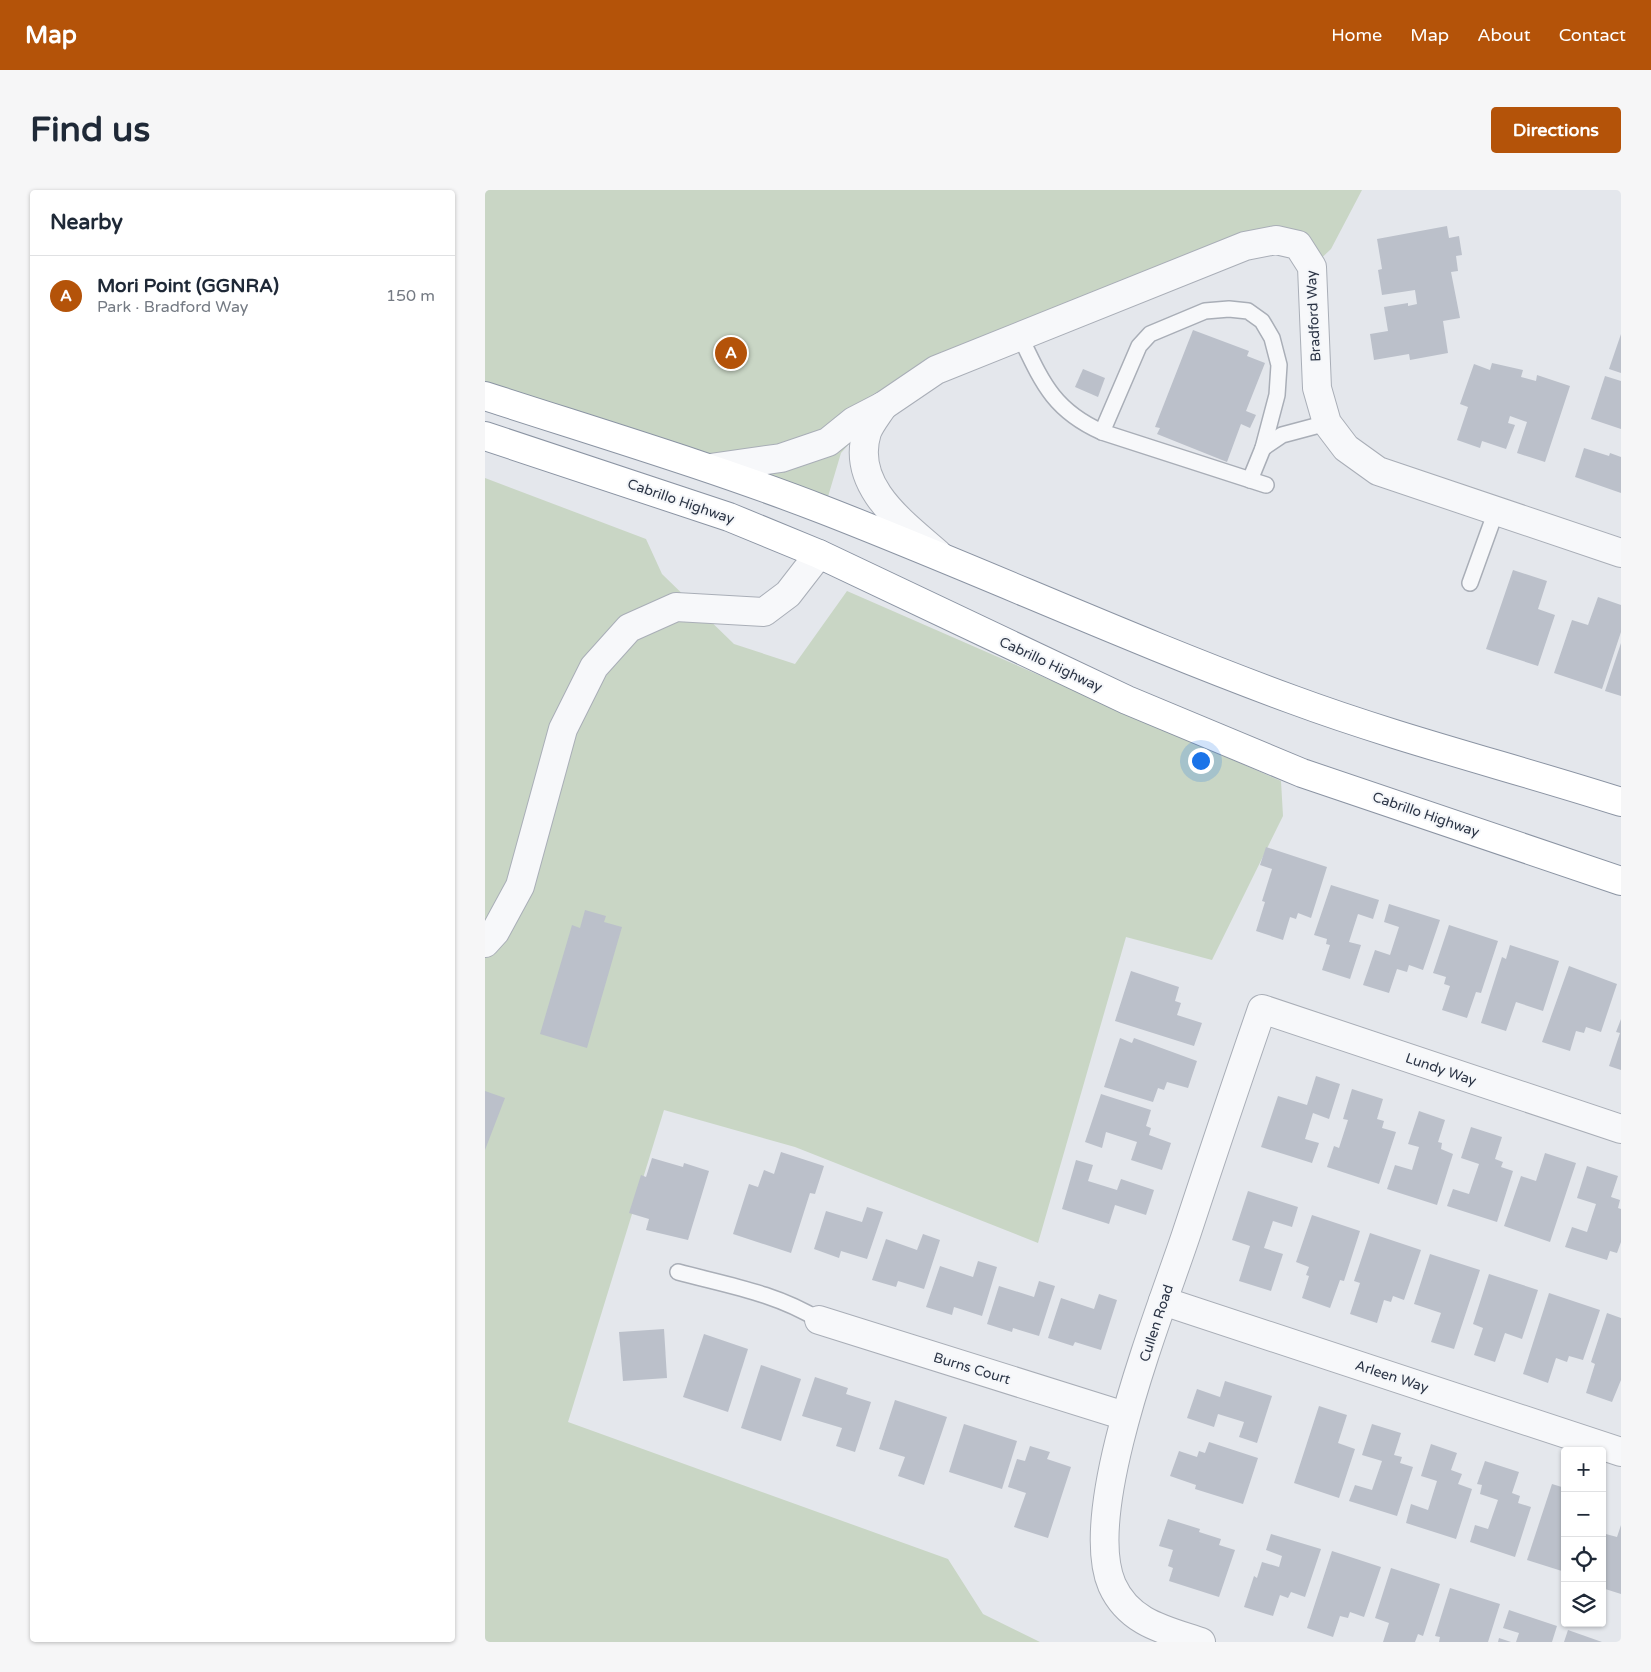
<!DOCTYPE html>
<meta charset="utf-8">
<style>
:root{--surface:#fff;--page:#f6f6f7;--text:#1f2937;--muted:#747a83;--line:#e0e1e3;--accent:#b45309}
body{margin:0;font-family:"Varela Round",sans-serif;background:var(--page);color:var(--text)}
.controls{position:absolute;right:15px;bottom:15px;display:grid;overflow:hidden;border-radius:5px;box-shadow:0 1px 4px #0004}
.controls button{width:45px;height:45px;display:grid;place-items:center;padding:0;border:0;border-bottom:1px solid var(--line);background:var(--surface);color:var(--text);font:25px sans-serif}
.you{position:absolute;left:715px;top:570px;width:18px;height:18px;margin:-12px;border:4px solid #fff;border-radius:50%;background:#1a73e8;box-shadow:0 0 0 8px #1a73e833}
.badge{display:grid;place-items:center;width:32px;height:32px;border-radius:50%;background:var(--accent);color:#fff;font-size:16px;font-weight:700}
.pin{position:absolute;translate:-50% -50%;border:2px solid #fff;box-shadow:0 1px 5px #0006}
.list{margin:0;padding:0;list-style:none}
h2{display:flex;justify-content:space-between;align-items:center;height:65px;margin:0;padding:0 20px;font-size:21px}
h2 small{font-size:16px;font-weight:400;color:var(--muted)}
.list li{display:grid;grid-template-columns:32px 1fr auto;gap:15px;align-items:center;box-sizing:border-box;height:80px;padding:0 20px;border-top:1px solid var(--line)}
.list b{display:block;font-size:19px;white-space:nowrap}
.list p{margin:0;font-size:16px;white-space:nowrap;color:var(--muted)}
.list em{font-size:16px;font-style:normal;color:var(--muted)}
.icon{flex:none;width:28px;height:28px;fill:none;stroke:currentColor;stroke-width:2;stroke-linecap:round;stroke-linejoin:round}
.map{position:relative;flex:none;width:1136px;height:1452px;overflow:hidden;border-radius:5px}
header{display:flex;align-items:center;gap:30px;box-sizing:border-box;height:70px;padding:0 25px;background:var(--accent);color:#fff}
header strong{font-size:24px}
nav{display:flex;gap:28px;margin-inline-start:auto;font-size:18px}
.intro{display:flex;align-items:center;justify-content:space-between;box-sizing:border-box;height:120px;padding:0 30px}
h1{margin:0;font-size:35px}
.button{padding:12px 22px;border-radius:5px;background:var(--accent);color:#fff;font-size:18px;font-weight:700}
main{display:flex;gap:30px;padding:0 30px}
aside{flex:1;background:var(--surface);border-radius:5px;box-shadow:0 1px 4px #0004}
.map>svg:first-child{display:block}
.green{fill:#c9d6c5}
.building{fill:#bbc0ca}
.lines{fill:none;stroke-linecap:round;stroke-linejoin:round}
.lane-casing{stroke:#a9aeb7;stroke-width:18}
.street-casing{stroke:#a9aeb7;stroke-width:30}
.highway-casing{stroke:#8b94a3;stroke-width:30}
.lane{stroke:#f7f8fa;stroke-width:15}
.street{stroke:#f7f8fa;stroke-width:28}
.highway{stroke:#fff;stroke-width:28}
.labels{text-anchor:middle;stroke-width:4;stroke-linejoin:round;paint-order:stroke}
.street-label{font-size:14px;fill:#2b3445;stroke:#f4f6f9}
</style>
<header>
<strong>Map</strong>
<nav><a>Home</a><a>Map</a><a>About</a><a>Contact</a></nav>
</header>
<div class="intro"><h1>Find us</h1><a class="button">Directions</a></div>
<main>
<aside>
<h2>Nearby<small></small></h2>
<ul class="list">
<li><span class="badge">A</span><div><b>Mori Point (GGNRA)</b><p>Park · Bradford Way</p></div><em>150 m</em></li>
</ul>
</aside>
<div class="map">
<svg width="1136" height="1452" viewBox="0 0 1136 1452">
<rect width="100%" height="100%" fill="#e4e7ec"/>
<g class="green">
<polygon points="0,0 877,0 846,59 827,77 791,50 398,216 356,263 339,320 0,206"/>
<polygon points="0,288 161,349 177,384 249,454 310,474 362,401 796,591 798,626 727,770 641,747 553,1053 310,957 179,920 83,1232 463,1369 498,1424 555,1452 0,1452"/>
</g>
<g class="building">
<polygon points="962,36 964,48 974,46 977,65 971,66 973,81 966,82 975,128 958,131 963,163 925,170 924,164 889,170 885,144 903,141 899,117 923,113 923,116 932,114 930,100 897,105 893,80 897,79 892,49"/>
<polygon points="708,140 764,161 762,166 780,173 761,221 771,225 765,238 756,234 742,272 672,244 675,238 670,237"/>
<polygon points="1136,144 1136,183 1124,179"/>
<polygon points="1007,173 1038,180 1036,187 1051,191 1052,185 1085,196 1060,272 1032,263 1042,232 1025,226 1023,233 1030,235 1021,259 997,251 995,258 972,250 983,217 975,214 989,174 1005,180"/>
<polygon points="598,179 620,188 613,207 590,197"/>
<polygon points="1120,186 1136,191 1136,239 1106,229"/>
<polygon points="1099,258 1124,266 1125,263 1136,267 1136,303 1090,287"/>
<polygon points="1028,380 1062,391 1053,419 1070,425 1053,476 1001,459"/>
<polygon points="1113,407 1136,415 1136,442 1117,499 1069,483 1087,430 1103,435"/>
<polygon points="1136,453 1136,506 1120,501"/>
<polygon points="781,657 842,677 826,728 813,723 811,729 805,727 798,750 771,741 780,712 777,711 787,679 775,675"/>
<polygon points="846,695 894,710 888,729 873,724 864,752 876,755 865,789 837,780 845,755 841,754 842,749 829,745"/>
<polygon points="904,714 955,730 938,780 924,775 922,782 912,779 904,803 878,795 890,760 905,765 914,737 899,732"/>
<polygon points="100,720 121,726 119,732 137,737 102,858 55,844 87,735 95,738"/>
<polygon points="964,735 1013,751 996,803 991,802 982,828 957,820 965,796 959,794 961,787 948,783"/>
<polygon points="1025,755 1074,771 1058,821 1031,812 1021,841 996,833 1017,767 1021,769"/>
<polygon points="1084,776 1132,794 1116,842 1101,837 1099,843 1091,841 1085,861 1057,852"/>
<polygon points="646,781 694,797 690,811 696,813 692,825 717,833 709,856 630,831"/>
<polygon points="1136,829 1136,880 1124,876 1135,843 1131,842"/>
<polygon points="635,848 647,853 649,848 712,871 703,898 682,892 679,900 673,898 668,912 619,897"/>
<polygon points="831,886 855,894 844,929 828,923 820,949 834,953 827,973 776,957 793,906 822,915"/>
<polygon points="867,899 898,909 892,929 899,931 897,938 911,942 894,994 842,977 849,956 854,958 863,930 858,929"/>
<polygon points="0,901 20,908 0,960"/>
<polygon points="616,904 666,920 661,936 666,938 664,945 686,953 677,980 646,970 652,952 621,942 617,958 600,952"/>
<polygon points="934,921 960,930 953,952 957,953 956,959 968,964 952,1015 902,999 910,975 927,980 934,957 923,954"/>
<polygon points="986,937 1017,947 1010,969 1018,972 1016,977 1028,981 1012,1032 962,1016 968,999 984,1004 994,974 976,968"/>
<polygon points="296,962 339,976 330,1004 325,1003 306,1063 248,1044 264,994 273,997 279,980 289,984"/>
<polygon points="1060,963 1091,973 1065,1052 1019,1036 1036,986 1051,991"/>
<polygon points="167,968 198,977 199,973 224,981 203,1050 161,1040 164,1029 144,1023 156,985 161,987"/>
<polygon points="591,970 608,975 603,991 632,1000 636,989 669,1000 661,1025 630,1015 624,1034 577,1019"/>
<polygon points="1102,976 1133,986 1126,1007 1135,1010 1133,1018 1136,1019 1136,1052 1132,1063 1125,1061 1122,1070 1080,1057 1087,1037 1102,1042 1111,1014 1092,1008"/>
<polygon points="763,1001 813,1017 807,1037 788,1031 779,1058 798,1064 786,1101 754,1091 765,1056 747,1050"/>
<polygon points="382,1017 398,1022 382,1069 356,1061 354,1068 329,1059 341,1021 377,1032"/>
<polygon points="827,1025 875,1041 859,1091 855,1090 845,1118 817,1108 824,1086 821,1085 824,1077 811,1072"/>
<polygon points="885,1043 936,1060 919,1110 908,1106 906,1112 899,1110 892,1133 865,1124 875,1093 869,1091"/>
<polygon points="438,1044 455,1050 439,1099 413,1091 411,1097 387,1090 401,1049 432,1060"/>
<polygon points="945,1064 995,1080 969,1159 946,1152 956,1123 929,1114"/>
<polygon points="493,1071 512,1077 497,1126 469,1117 467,1125 441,1117 455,1076 488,1087"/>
<polygon points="1004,1084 1053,1100 1037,1149 1020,1143 1010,1172 989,1165 998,1138 988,1134"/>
<polygon points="554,1091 570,1096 554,1146 528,1138 527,1142 502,1134 514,1096 549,1107"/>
<polygon points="1064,1103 1115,1120 1098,1170 1084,1166 1082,1172 1071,1168 1063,1193 1038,1184"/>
<polygon points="614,1104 632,1110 616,1160 590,1152 588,1156 563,1148 576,1108 609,1119"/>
<polygon points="1122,1123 1136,1128 1136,1190 1127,1212 1101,1203 1110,1174 1106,1172"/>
<polygon points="179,1139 182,1188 138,1191 134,1142"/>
<polygon points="219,1144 263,1159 243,1222 198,1207"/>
<polygon points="276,1175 316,1189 296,1251 256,1238"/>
<polygon points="330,1187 363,1198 361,1204 386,1212 370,1262 351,1256 357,1238 317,1226"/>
<polygon points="740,1191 787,1206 772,1253 754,1247 759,1232 733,1224 729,1237 702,1228 712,1199 735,1207"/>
<polygon points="410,1210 462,1227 439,1295 413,1286 420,1267 394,1259"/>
<polygon points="834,1216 862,1225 853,1253 870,1259 854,1308 809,1293"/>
<polygon points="479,1234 532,1251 517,1299 464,1282"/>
<polygon points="887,1234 916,1243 909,1265 917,1267 915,1273 928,1277 912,1326 864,1311 870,1295 887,1300 897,1271 877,1265"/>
<polygon points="724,1252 773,1268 758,1314 710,1299 711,1295 685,1286 694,1261 712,1267 714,1261 720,1263"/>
<polygon points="946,1254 972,1263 966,1280 977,1284 973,1294 987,1299 971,1349 921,1333 926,1314 943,1320 952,1291 936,1286"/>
<polygon points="545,1256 565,1262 562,1269 586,1277 563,1348 529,1337 541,1303 523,1297 532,1269 540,1271"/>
<polygon points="1000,1271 1034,1282 1027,1303 1035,1306 1033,1313 1046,1317 1030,1367 985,1352 990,1335 1003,1339 1013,1310 995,1304 997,1295 992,1294"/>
<polygon points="1067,1294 1080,1298 1080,1382 1042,1370"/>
<polygon points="683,1329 715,1339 714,1342 736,1349 734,1355 750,1360 734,1407 684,1391 688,1378 683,1376 688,1360 674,1356"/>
<polygon points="1136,1335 1136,1404 1117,1398 1117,1343 1132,1347"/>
<polygon points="786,1344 836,1359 820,1407 806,1402 803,1408 795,1405 788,1426 759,1417 769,1386 772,1388 777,1372 794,1377 797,1366 781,1360"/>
<polygon points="847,1361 896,1377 879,1427 865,1422 863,1428 855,1426 848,1447 822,1438"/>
<polygon points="906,1378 955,1394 938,1446 933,1444 930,1452 898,1452 904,1433 890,1428"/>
<polygon points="965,1398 1015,1414 1003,1452 954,1452 955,1447 950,1446"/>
<polygon points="1024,1420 1072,1436 1067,1452 1031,1452 1034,1443 1018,1438"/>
<polygon points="1083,1440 1117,1452 1079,1452"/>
<polygon points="1014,1448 1026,1452 1013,1452"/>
</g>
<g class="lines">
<defs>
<g id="lane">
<path d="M535 146C557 192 568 220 617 242L781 295"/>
<polyline points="617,242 654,156 665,144 720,121 744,119 763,121 777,131 787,148 794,175 792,205 778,258 765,290"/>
<polyline points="778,258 797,245 842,233"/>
<polyline points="985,393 1011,321"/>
<path d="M193 1082C241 1095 291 1103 334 1130"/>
</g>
<g id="street">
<path d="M398 216C393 224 385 234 382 242 365 296 418 333 453 364"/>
<polyline points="225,278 296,268 343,252 369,231 398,216 451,180 760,56 791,50 813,55 827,77 832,198 842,233 861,258 893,281 1136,363"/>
<polyline points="0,753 10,742 35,696 78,539 109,477 144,438 191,417 279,422 303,404 334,364"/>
<polyline points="678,1111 1136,1262"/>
<polyline points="334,1130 640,1226"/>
<path d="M716 1452C680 1440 644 1433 627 1395 595 1321 675 1123 701 1045 726 969 751 894 777 819L1136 939"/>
</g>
<g id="highway">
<path d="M0 206C114 243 228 277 339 320 496 381 648 451 806 509 914 549 1026 577 1136 612"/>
<polyline points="0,246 244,327 334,364 642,510 817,583 1136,691"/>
</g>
</defs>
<use href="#lane" class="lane-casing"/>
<use href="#street" class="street-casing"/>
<use href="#highway" class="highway-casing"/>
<use href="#lane" class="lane"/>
<use href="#street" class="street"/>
<use href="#highway" class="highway"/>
</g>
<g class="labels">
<g class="street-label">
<text transform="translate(828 126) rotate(-93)" y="5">Bradford Way</text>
<text transform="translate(196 311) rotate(19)" y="5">Cabrillo Highway</text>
<text transform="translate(566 474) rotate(25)" y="5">Cabrillo Highway</text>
<text transform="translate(941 624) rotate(19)" y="5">Cabrillo Highway</text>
<text transform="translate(956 879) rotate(19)" y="5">Lundy Way</text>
<text transform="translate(671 1133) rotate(-72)" y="5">Cullen Road</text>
<text transform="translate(487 1178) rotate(17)" y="5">Burns Court</text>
<text transform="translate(907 1186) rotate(18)" y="5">Arleen Way</text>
</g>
</g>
</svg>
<div class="controls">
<button>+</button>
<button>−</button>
<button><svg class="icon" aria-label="locate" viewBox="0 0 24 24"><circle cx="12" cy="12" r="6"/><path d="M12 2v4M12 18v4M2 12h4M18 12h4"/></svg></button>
<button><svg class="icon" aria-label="layers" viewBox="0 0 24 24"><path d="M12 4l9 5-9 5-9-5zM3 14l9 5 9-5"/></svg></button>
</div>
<div class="you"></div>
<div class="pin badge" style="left:246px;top:163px">A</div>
</div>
</main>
